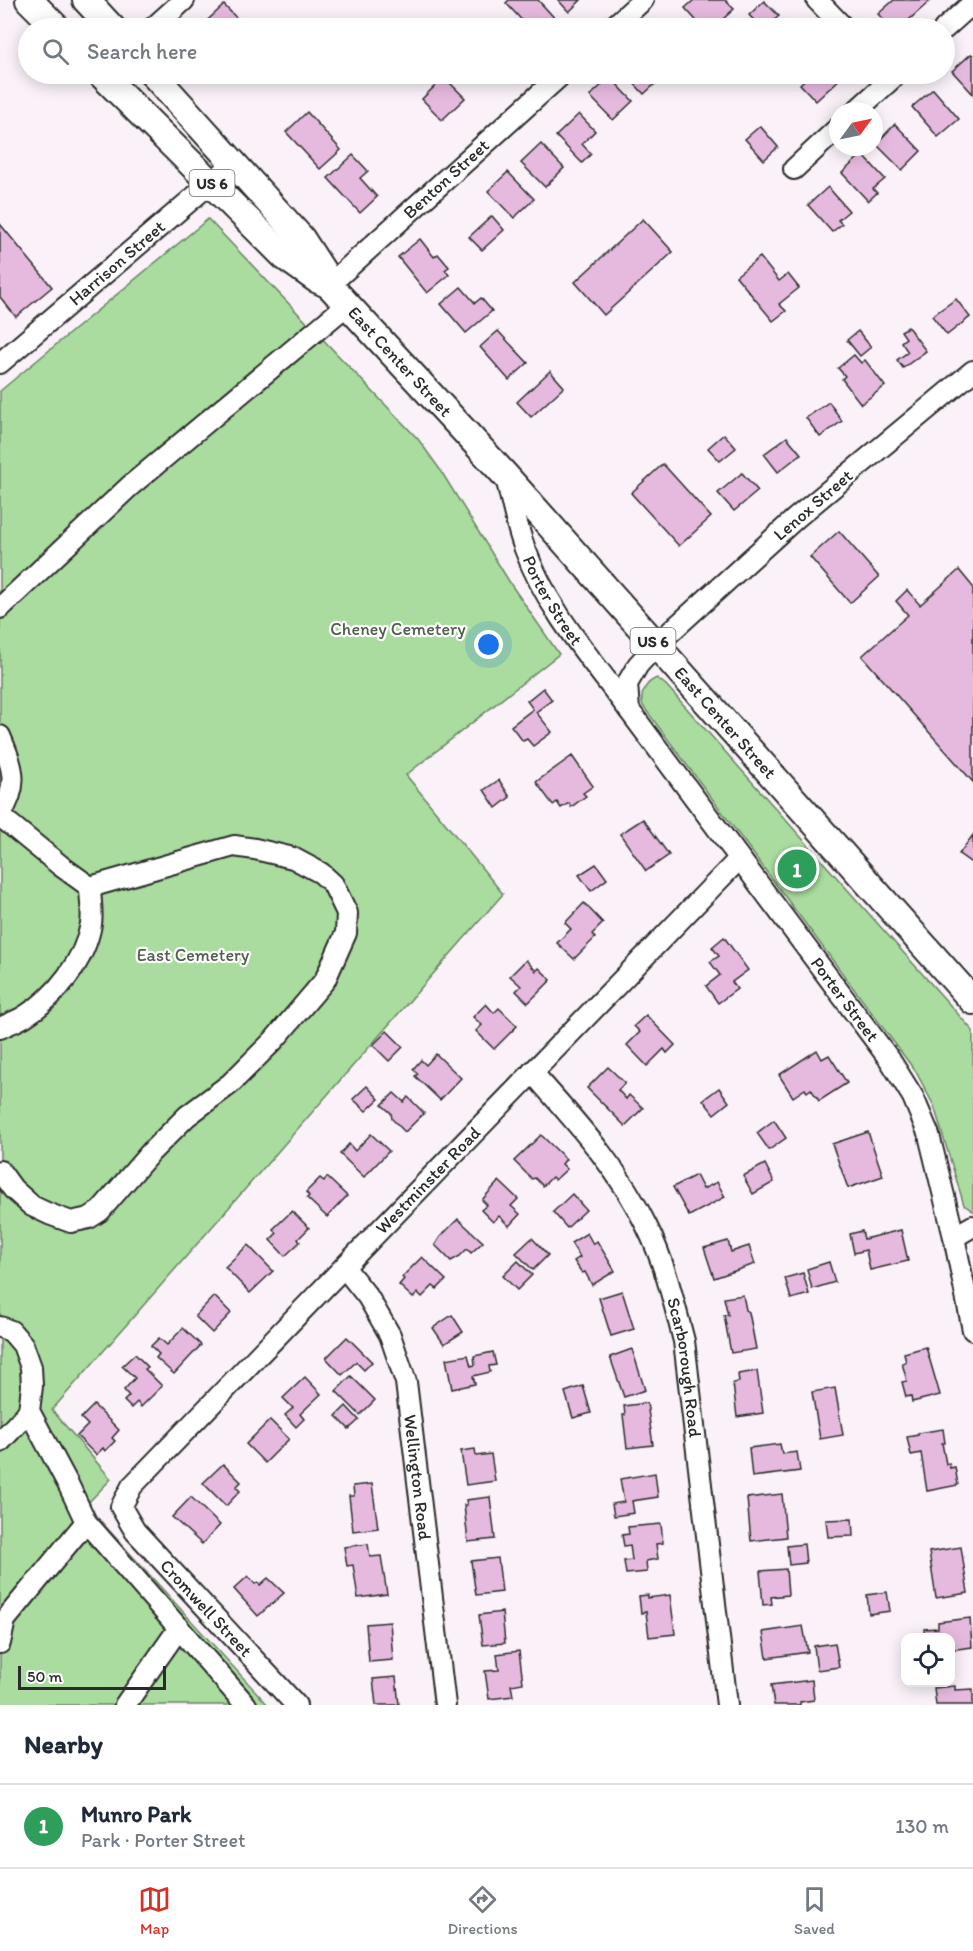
<!DOCTYPE html>
<meta charset="utf-8">
<style>
:root{--surface:#fff;--page:#f6f6f7;--text:#1f2937;--muted:#747a83;--line:#e0e1e3;--accent:#d93025}
body{margin:0;font-family:Itim,sans-serif;background:var(--page);color:var(--text)}
.controls{position:absolute;right:18px;bottom:18px;display:grid;overflow:hidden;border-radius:12px;box-shadow:0 3px 15px #0003}
.controls button{width:54px;height:54px;display:grid;place-items:center;padding:0;border:0;border-bottom:2px solid var(--line);background:var(--surface);color:var(--text);font:30px sans-serif}
.compass{position:absolute;left:829px;top:102px;width:54px;height:54px;border-radius:50%;background:var(--surface);box-shadow:0 3px 15px #0003;rotate:57deg}
.scale{position:absolute;left:18px;bottom:15px;width:148px;box-sizing:border-box;padding-left:6px;border:3px solid #2b2b2b;border-top:0;font-size:16px;line-height:21px;white-space:nowrap;color:#2b2b2b;-webkit-text-stroke:4px #fff;paint-order:stroke}
.you{position:absolute;left:489px;top:645px;width:21px;height:21px;margin:-15px;border:4px solid #fff;border-radius:50%;background:#1a73e8;box-shadow:0 0 0 9px #1a73e833}
.badge{display:grid;place-items:center;width:39px;height:39px;border-radius:50%;background:var(--accent);color:#fff;font-size:20px;font-weight:700}
.pin{position:absolute;translate:-50% -50%;border:3px solid #fff;box-shadow:0 2px 6px #0006}
.list{margin:0;padding:0;list-style:none}
h2{display:flex;justify-content:space-between;align-items:center;height:78px;margin:0;padding:0 24px;font-size:26px}
h2 small{font-size:20px;font-weight:400;color:var(--muted)}
.list li{display:grid;grid-template-columns:39px 1fr auto;gap:18px;align-items:center;box-sizing:border-box;height:84px;padding:0 24px;border-top:2px solid var(--line)}
.list b{display:block;font-size:22px;white-space:nowrap}
.list p{margin:0;font-size:20px;white-space:nowrap;color:var(--muted)}
.list em{font-size:20px;font-style:normal;color:var(--muted)}
.icon{flex:none;width:33px;height:33px;fill:none;stroke:currentColor;stroke-width:2;stroke-linecap:round;stroke-linejoin:round}
.map{position:relative;flex:none;width:973px;height:1705px;overflow:hidden}
.search{position:absolute;background:var(--surface);box-shadow:0 3px 15px #0003;left:18px;right:18px;top:18px;height:66px;display:flex;align-items:center;gap:15px;box-sizing:border-box;padding:0 21px;border-radius:33px;color:var(--muted);font-size:22px}
.sheet{height:162px;background:var(--surface)}
nav{display:flex;justify-content:space-around;align-items:center;box-sizing:border-box;height:84px;border-top:2px solid var(--line);background:var(--surface);font-size:16px;color:var(--muted)}
nav a{display:grid;justify-items:center;gap:3px}
nav .on{color:var(--accent)}
.map>svg:first-child{display:block}
.green{fill:#a9dc9e;stroke:#6a8464;stroke-width:1.5}
.building{fill:#e6badf;stroke:#2b2b2b;stroke-width:1.5}
.lines{fill:none;stroke-linecap:round;stroke-linejoin:round}
.minor-casing{stroke:#2b2b2b;stroke-width:24}
.major-casing{stroke:#2b2b2b;stroke-width:30}
.minor{stroke:#fff;stroke-width:20}
.major{stroke:#fff;stroke-width:26}
.labels{text-anchor:middle;stroke-width:4.5;stroke-linejoin:round;paint-order:stroke}
.shield{fill:#fff;stroke:#6b6b6b;stroke-width:1.5}
.shield-label{font-size:16px;font-weight:bold;fill:#2b2b2b}
.street-label{font-size:18px;fill:#2b2b2b;stroke:#fff}
.park-label{font-size:18px;fill:#51604e;stroke:#fff}
</style>
<div class="map">
<svg width="973" height="1705" viewBox="0 0 973 1705">
<rect width="100%" height="100%" fill="#faf1f9"/>
<filter id="ink" filterUnits="userSpaceOnUse"><feTurbulence type="fractalNoise" baseFrequency=".0167" numOctaves="2"/><feDisplacementMap in="SourceGraphic" scale="12" xChannelSelector="R" yChannelSelector="G"/><feConvolveMatrix kernelMatrix="1 2 1 2 8 2 1 2 1" color-interpolation-filters="sRGB"/></filter>
<g filter="url(#ink)">
<g class="green">
<polygon points="208,219 418,439 441,471 512,586 559,654 406,775 503,894 52,1410 111,1479 86,1505 268,1705 0,1705 0,391"/>
<path d="M657 678 666 685 973 1031V1211L964 1205 934 1106 916 1072 643 706C639 694 646 682 657 678Z"/>
</g>
<g class="building">
<polygon points="509,0 538,0 559,23 553,28 529,28 506,3"/>
<polygon points="558,0 581,0 569,12"/>
<polygon points="694,0 725,0 734,9 713,28 703,28 685,8"/>
<polygon points="894,0 931,0 900,28 891,28 878,14"/>
<polygon points="764,1 779,16 765,28 761,28 749,15"/>
<polygon points="224,5 246,28 199,28"/>
<polygon points="971,54 973,55 973,94 952,71"/>
<polygon points="632,74 663,74 665,75 644,94 628,77"/>
<polygon points="811,74 843,74 844,75 816,101 800,84"/>
<polygon points="444,77 465,98 442,120 422,99"/>
<polygon points="610,77 633,101 613,120 590,96"/>
<polygon points="933,89 959,119 938,137 912,107"/>
<polygon points="307,112 341,150 320,169 286,132"/>
<polygon points="579,114 595,131 582,144 591,154 582,163 556,136"/>
<polygon points="895,124 921,151 902,170 876,144"/>
<polygon points="760,126 778,147 764,160 745,139"/>
<polygon points="541,144 564,168 545,187 521,163"/>
<polygon points="862,154 885,179 873,189 877,193 868,201 842,173"/>
<polygon points="353,155 368,171 360,178 377,197 360,213 328,178"/>
<polygon points="508,172 534,199 514,218 488,191"/>
<polygon points="828,187 849,211 838,220 842,224 832,232 808,205"/>
<polygon points="492,216 504,230 482,250 469,237"/>
<polygon points="643,219 673,252 604,315 575,282"/>
<polygon points="0,224 52,287 16,317 0,297"/>
<polygon points="420,239 434,257 438,254 449,267 445,270 449,275 427,293 398,257"/>
<polygon points="760,257 779,281 788,274 799,288 779,304 786,311 773,321 736,276"/>
<polygon points="461,287 475,303 481,298 492,311 466,333 441,304"/>
<polygon points="956,299 970,317 947,335 932,316"/>
<polygon points="908,327 926,351 903,368 897,360 908,352 901,342 906,338 901,331"/>
<polygon points="498,331 528,363 509,380 480,347"/>
<polygon points="858,331 871,347 860,356 847,340"/>
<polygon points="854,355 861,363 865,360 885,386 861,404 842,379 845,376 838,368"/>
<polygon points="550,371 564,387 531,417 517,402"/>
<polygon points="829,402 842,421 820,437 806,418"/>
<polygon points="724,434 736,448 720,461 708,448"/>
<polygon points="787,437 801,454 778,472 764,454"/>
<polygon points="663,464 711,517 679,546 631,493"/>
<polygon points="742,473 758,491 734,511 718,493"/>
<polygon points="839,531 879,577 850,603 810,557"/>
<polygon points="959,570 973,587 973,782 862,656 908,615 896,601 907,590 920,605"/>
<polygon points="543,688 552,700 536,712 552,732 533,746 527,739 523,741 511,726 533,709 527,701"/>
<polygon points="572,756 593,786 583,793 586,796 571,807 569,803 561,808 557,802 553,805 536,782"/>
<polygon points="499,780 510,797 496,808 484,790"/>
<polygon points="643,819 669,855 646,871 620,834"/>
<polygon points="973,835 973,864 959,854"/>
<polygon points="596,864 607,879 591,891 579,875"/>
<polygon points="584,903 603,923 592,934 595,938 574,959 557,943 571,929 565,923"/>
<polygon points="724,937 748,970 732,982 737,989 718,1003 706,986 720,975 710,962 719,956 712,947"/>
<polygon points="526,960 536,971 539,968 551,980 528,1003 516,991 521,986 510,976"/>
<polygon points="486,1004 494,1013 499,1008 517,1026 494,1049 476,1031 482,1025 473,1017"/>
<polygon points="646,1015 675,1045 667,1053 664,1049 647,1066 627,1045 640,1032 634,1026"/>
<polygon points="387,1031 403,1047 389,1061 373,1045"/>
<polygon points="817,1050 822,1059 829,1055 847,1083 819,1101 811,1089 807,1092 805,1089 793,1097 779,1075"/>
<polygon points="436,1054 461,1078 440,1100 415,1076 418,1074 413,1069 421,1060 426,1065"/>
<polygon points="608,1067 625,1083 618,1090 626,1099 629,1095 643,1108 625,1126 587,1088"/>
<polygon points="367,1086 379,1099 366,1111 353,1099"/>
<polygon points="719,1088 729,1102 714,1114 703,1100"/>
<polygon points="394,1093 404,1102 408,1097 424,1113 405,1132 392,1119 391,1113 382,1105"/>
<polygon points="774,1120 786,1138 769,1150 757,1133"/>
<polygon points="868,1132 883,1176 848,1188 832,1144"/>
<polygon points="371,1134 389,1151 364,1177 340,1154 349,1144 355,1151"/>
<polygon points="541,1135 566,1159 562,1164 567,1169 555,1180 552,1177 543,1186 535,1178 532,1179 514,1161"/>
<polygon points="765,1164 774,1182 753,1194 743,1176"/>
<polygon points="696,1175 703,1189 717,1182 725,1197 689,1216 673,1187"/>
<polygon points="327,1177 347,1196 327,1217 307,1198 309,1196 306,1192 320,1178 324,1181"/>
<polygon points="499,1181 518,1199 511,1206 520,1214 509,1226 499,1216 493,1222 481,1210 487,1205 482,1200"/>
<polygon points="572,1194 586,1210 567,1228 553,1212"/>
<polygon points="292,1211 309,1228 298,1239 300,1242 285,1256 270,1240 277,1233 273,1229"/>
<polygon points="458,1219 483,1242 471,1253 467,1249 460,1256 451,1261 435,1245 440,1237"/>
<polygon points="901,1230 908,1261 870,1270 866,1250 854,1253 850,1234 862,1231 864,1239"/>
<polygon points="587,1233 593,1244 597,1241 615,1271 592,1285 585,1272 582,1273 574,1261 580,1257 571,1243"/>
<polygon points="532,1238 548,1255 533,1270 516,1253"/>
<polygon points="728,1241 731,1252 749,1246 755,1264 714,1278 704,1248"/>
<polygon points="248,1245 273,1271 250,1293 225,1267"/>
<polygon points="422,1257 446,1280 437,1289 433,1286 422,1297 418,1293 413,1298 399,1285 404,1279 402,1277"/>
<polygon points="518,1261 532,1275 517,1290 503,1276"/>
<polygon points="829,1262 835,1282 812,1289 807,1269"/>
<polygon points="803,1273 809,1294 791,1299 785,1278"/>
<polygon points="622,1291 634,1329 611,1336 599,1298"/>
<polygon points="743,1295 746,1310 749,1312 756,1349 731,1353 724,1315 728,1315 724,1298"/>
<polygon points="214,1296 231,1313 212,1333 195,1316"/>
<polygon points="452,1315 463,1332 444,1344 433,1328"/>
<polygon points="183,1328 201,1345 174,1374 156,1358 159,1354 151,1346 159,1338 167,1345"/>
<polygon points="347,1337 372,1362 364,1370 356,1362 342,1375 326,1358"/>
<polygon points="926,1347 940,1395 912,1402 911,1396 906,1397 902,1382 907,1381 902,1363 906,1362 904,1353"/>
<polygon points="632,1349 645,1390 624,1397 610,1357"/>
<polygon points="493,1352 496,1365 489,1366 490,1372 473,1376 475,1384 452,1389 446,1359 468,1355 471,1366 475,1365 474,1356"/>
<polygon points="135,1354 148,1367 145,1369 162,1386 141,1407 137,1402 131,1408 124,1401 129,1396 124,1390 135,1378 122,1366"/>
<polygon points="757,1371 763,1413 737,1417 733,1383 739,1382 738,1374"/>
<polygon points="351,1376 375,1400 360,1415 336,1391"/>
<polygon points="305,1377 321,1394 300,1414 304,1419 296,1427 285,1415 293,1408 283,1398"/>
<polygon points="583,1386 591,1413 573,1418 565,1392"/>
<polygon points="835,1388 843,1435 820,1439 812,1392"/>
<polygon points="647,1403 653,1445 627,1448 623,1415 625,1415 624,1406"/>
<polygon points="94,1405 119,1430 112,1438 115,1441 105,1451 103,1448 96,1455 77,1436 88,1425 81,1418"/>
<polygon points="346,1406 359,1420 349,1429 336,1416"/>
<polygon points="270,1420 289,1439 265,1463 246,1444"/>
<polygon points="943,1429 945,1443 942,1443 946,1464 949,1463 950,1468 955,1467 958,1485 927,1491 921,1453 911,1455 907,1437 918,1435 918,1433"/>
<polygon points="780,1444 782,1454 797,1452 800,1471 752,1477 749,1448"/>
<polygon points="475,1449 476,1456 491,1454 495,1481 466,1485 461,1451"/>
<polygon points="223,1464 241,1482 236,1487 240,1491 226,1506 203,1483"/>
<polygon points="655,1473 658,1497 632,1501 634,1513 614,1516 612,1504 624,1502 620,1479"/>
<polygon points="372,1484 378,1528 353,1531 349,1496 354,1496 353,1486"/>
<polygon points="782,1494 786,1537 751,1541 747,1498"/>
<polygon points="191,1497 220,1525 202,1544 172,1517"/>
<polygon points="490,1497 495,1539 468,1542 464,1505 467,1505 466,1500"/>
<polygon points="852,1519 853,1536 828,1537 826,1520"/>
<polygon points="661,1524 663,1543 656,1544 658,1559 646,1561 647,1572 626,1574 624,1561 632,1560 630,1545 624,1546 622,1535 629,1534 628,1527"/>
<polygon points="368,1544 370,1557 381,1556 387,1594 358,1598 353,1565 347,1566 344,1547"/>
<polygon points="804,1544 806,1563 789,1565 787,1546"/>
<polygon points="961,1547 968,1593 936,1598 929,1552"/>
<polygon points="498,1558 502,1592 476,1595 471,1561"/>
<polygon points="786,1569 788,1595 771,1597 772,1604 763,1605 760,1571"/>
<polygon points="248,1576 255,1584 258,1582 260,1585 268,1578 284,1593 258,1616 234,1589"/>
<polygon points="887,1592 890,1611 869,1614 867,1595"/>
<polygon points="648,1595 648,1598 670,1595 675,1634 649,1637 646,1612 641,1613 639,1596"/>
<polygon points="502,1612 505,1643 483,1645 479,1615"/>
<polygon points="970,1618 972,1647 950,1650 950,1638 925,1638 924,1629 938,1628 938,1622"/>
<polygon points="390,1622 393,1660 369,1662 366,1624"/>
<polygon points="803,1626 808,1652 767,1658 763,1632"/>
<polygon points="835,1643 839,1667 817,1670 814,1646"/>
<polygon points="519,1651 523,1683 511,1685 513,1696 489,1699 485,1671 499,1670 497,1654"/>
<polygon points="396,1677 399,1705 376,1705 373,1679"/>
<polygon points="812,1680 814,1700 800,1702 800,1705 774,1705 771,1685"/>
<polygon points="955,1686 955,1690 973,1689 973,1705 936,1705 934,1688"/>
</g>
<g class="lines">
<defs>
<g id="minor">
<polyline points="817,0 844,28"/>
<polyline points="153,28 184,0"/>
<polyline points="612,28 643,0"/>
<polyline points="944,29 973,3"/>
<polyline points="856,111 897,74"/>
<polyline points="794,169 838,128"/>
<path id="s1" d="M329 285 562 74"/>
<path id="s2" d="M0 363 234 163"/>
<path id="s3" d="M973 371 796 518 656 645 638 665 627 684 629 710 890 1060 913 1097 929 1135 954 1237 973 1330"/>
<path id="s4" d="M506 478C512 501 516 526 525 549 547 609 591 659 629 710"/>
<polyline points="0,608 130,486 348,304"/>
<path d="M0 736C13 767 20 785 0 815"/>
<polyline points="0,816 61,866 90,887 234,846 255,849 293,858 321,873 333,884 347,913 346,933 325,980 274,1040 230,1084 187,1116 151,1152 100,1211 89,1218 71,1222 49,1214 32,1206 13,1189 0,1171"/>
<path d="M0 1028C8 1024 17 1021 25 1016 56 997 85 960 91 924 93 912 90 898 90 887"/>
<path id="s5" d="M532 1072C575 1121 619 1168 647 1227 665 1263 674 1303 684 1341L727 1705"/>
<polyline points="954,1237 973,1226"/>
<path id="s6" d="M344 1267 368 1297 390 1335 406 1382 445 1705"/>
<polyline points="0,1327 11,1331 23,1345 31,1367 32,1386 29,1411 69,1486 86,1522 246,1705"/>
<polyline points="0,1442 29,1411"/>
<polyline points="0,1643 5,1620 86,1522"/>
<polyline points="125,1705 179,1628"/>
<path id="s7" d="M296 1705 135 1531 121 1507 132 1486 739 859"/>
</g>
<g id="major">
<polyline points="29,0 57,28"/>
<polyline points="86,0 112,28"/>
<polyline points="101,74 285,257 316,279 329,285"/>
<path id="s8" d="M153 74 301 238 323 272 329 285 505 475 973 1001"/>
</g>
</defs>
<use href="#minor" class="minor-casing"/>
<use href="#major" class="major-casing"/>
<use href="#minor" class="minor"/>
<use href="#major" class="major"/>
</g>
</g>
<g class="labels">
<g class="shield">
<rect x="189.5" y="170" width="45" height="26" rx="4.5"/>
<rect x="630.5" y="628" width="45" height="26" rx="4.5"/>
</g>
<g class="shield-label">
<text x="212" y="189">US 6</text>
<text x="653" y="647">US 6</text>
</g>
<g class="street-label">
<text dy="6" stroke="none"><textPath href="#s1" startOffset="158">Benton Street</textPath></text>
<text dy="6" stroke="none"><textPath href="#s2" startOffset="154">Harrison Street</textPath></text>
<text dy="6" stroke="none"><textPath href="#s8" startOffset="380">East Center Street</textPath></text>
<text transform="translate(813 505) rotate(-41)" y="6">Lenox Street</text>
<text dy="6" stroke="none"><textPath href="#s4" startOffset="132">Porter Street</textPath></text>
<text dy="6" stroke="none"><textPath href="#s8" startOffset="866">East Center Street</textPath></text>
<text dy="6" stroke="none"><textPath href="#s3" startOffset="855">Porter Street</textPath></text>
<text dy="6" stroke="none"><textPath href="#s7" startOffset="714">Westminster Road</textPath></text>
<text dy="6" stroke="none"><textPath href="#s5" startOffset="340">Scarborough Road</textPath></text>
<text dy="6" stroke="none"><textPath href="#s6" startOffset="228">Wellington Road</textPath></text>
<text transform="translate(206 1608) rotate(47)" y="6">Cromwell Street</text>
</g>
<g class="park-label">
<text x="398" y="635">Cheney Cemetery</text>
<text x="193" y="961">East Cemetery</text>
</g>
</g>
</svg>
<div class="controls">
<button><svg class="icon" aria-label="locate" viewBox="0 0 24 24"><circle cx="12" cy="12" r="6"/><path d="M12 2v4M12 18v4M2 12h4M18 12h4"/></svg></button>
</div>
<svg class="compass" viewBox="-18 -18 36 36"><path d="M0-13l5 13h-10z" fill="#e53935"/><path d="M0 13l5-13h-10z" fill="#747a83"/></svg>
<div class="scale">50 m</div>
<div class="you"></div>
<div class="pin badge" style="left:797px;top:869px;background:#2e9e5b">1</div>
<div class="search"><svg class="icon" aria-label="search" viewBox="0 0 24 24"><circle cx="10" cy="10" r="6"/><path d="M15 15l6 6"/></svg>Search here</div>
</div>
<section class="sheet">
<h2>Nearby<small></small></h2>
<ul class="list">
<li><span class="badge" style="background:#2e9e5b">1</span><div><b>Munro Park</b><p>Park · Porter Street</p></div><em>130 m</em></li>
</ul>
</section>
<nav>
<a class="on"><svg class="icon" aria-label="map" viewBox="0 0 24 24"><path d="M3 6l6-2 6 2 6-2v14l-6 2-6-2-6 2zM9 4v14M15 6v14"/></svg>Map</a>
<a><svg class="icon" aria-label="directions" viewBox="0 0 24 24"><path d="M12 3l9 9-9 9-9-9zM9 14v-3h6M13 9l2 2-2 2"/></svg>Directions</a>
<a><svg class="icon" aria-label="saved" viewBox="0 0 24 24"><path d="M7 4h10v16l-5-4-5 4z"/></svg>Saved</a>
</nav>
